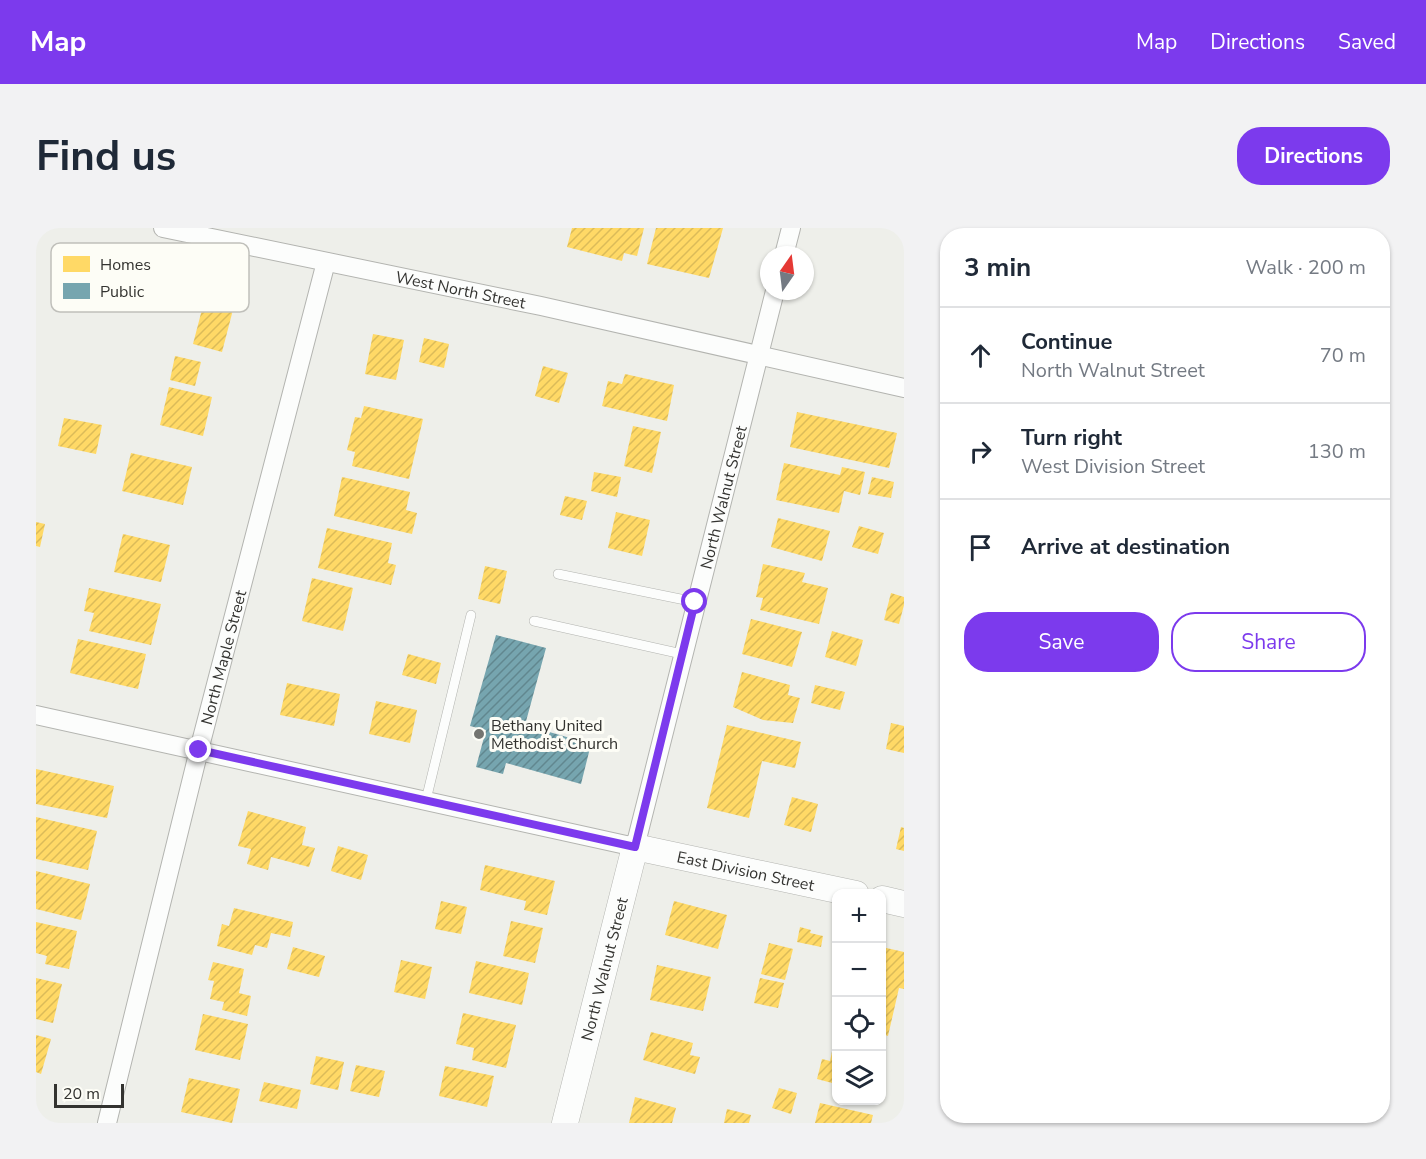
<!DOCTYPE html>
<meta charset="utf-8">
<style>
:root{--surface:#fff;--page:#f2f2f3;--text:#1f2937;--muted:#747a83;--line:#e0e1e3;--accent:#7c3aed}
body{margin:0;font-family:"Nunito Sans",sans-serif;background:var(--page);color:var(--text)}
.controls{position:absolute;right:18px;bottom:18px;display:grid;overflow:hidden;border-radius:12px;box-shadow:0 2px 4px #0004}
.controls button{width:54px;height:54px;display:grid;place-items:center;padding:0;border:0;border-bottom:2px solid var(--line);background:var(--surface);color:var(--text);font:30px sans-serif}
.compass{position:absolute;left:724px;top:18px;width:54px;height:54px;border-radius:50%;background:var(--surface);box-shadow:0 2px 4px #0004;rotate:14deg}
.scale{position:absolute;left:18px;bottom:15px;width:70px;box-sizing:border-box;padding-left:6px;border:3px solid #333330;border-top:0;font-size:16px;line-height:21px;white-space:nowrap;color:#333330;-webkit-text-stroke:4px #fdfdf6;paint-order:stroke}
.stop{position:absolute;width:18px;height:18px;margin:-14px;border:4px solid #7c3aed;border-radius:50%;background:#fff}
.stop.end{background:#7c3aed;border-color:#fff;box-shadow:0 2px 6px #0008}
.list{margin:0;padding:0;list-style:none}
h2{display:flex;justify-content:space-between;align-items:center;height:78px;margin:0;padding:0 24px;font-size:26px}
h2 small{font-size:20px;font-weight:400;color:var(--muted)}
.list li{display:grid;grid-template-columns:39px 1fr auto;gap:18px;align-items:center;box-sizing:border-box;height:96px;padding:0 24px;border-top:2px solid var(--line)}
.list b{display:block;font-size:22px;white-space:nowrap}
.list p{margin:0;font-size:20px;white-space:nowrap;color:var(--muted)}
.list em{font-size:20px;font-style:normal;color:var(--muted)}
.actions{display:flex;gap:12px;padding:18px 24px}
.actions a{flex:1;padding:14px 0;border:2px solid var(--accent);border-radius:24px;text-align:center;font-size:21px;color:var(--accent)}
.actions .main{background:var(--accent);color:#fff}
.icon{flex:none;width:33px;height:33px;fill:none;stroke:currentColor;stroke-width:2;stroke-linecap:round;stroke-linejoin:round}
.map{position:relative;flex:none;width:868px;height:895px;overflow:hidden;border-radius:24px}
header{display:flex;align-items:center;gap:36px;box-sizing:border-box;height:84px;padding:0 30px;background:var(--accent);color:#fff}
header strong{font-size:28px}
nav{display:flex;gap:33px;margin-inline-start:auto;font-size:21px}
.intro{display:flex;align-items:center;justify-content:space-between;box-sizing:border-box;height:144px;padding:0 36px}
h1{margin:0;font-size:42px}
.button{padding:15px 27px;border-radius:24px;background:var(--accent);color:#fff;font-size:21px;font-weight:700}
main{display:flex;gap:36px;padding:0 36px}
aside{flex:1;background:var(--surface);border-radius:24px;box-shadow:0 2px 4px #0004}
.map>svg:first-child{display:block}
.homes{fill:url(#homes-hatch)}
.public{fill:url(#public-hatch)}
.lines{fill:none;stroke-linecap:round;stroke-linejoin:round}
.lane-casing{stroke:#b3b4b0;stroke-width:10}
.street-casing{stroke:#b3b4b0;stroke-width:20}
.secondary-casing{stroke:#b3b4b0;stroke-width:27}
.lane{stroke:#fcfdfc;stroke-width:9}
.street{stroke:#fcfdfc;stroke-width:18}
.secondary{stroke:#fcfdfc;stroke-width:26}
.route{stroke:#7c3aed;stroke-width:8}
.poi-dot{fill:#747571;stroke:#fdfdf6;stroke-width:2}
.labels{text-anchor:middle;stroke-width:6;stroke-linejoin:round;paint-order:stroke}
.street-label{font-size:16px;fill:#333330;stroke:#fdfdf6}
.poi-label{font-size:16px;fill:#333330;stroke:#fdfdf6;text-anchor:start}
.key{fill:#fdfdf6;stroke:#c0c0bb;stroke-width:1.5}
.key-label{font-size:16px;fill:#333330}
</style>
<header>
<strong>Map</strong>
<nav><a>Map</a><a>Directions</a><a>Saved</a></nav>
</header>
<div class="intro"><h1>Find us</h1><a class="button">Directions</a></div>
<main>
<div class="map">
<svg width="868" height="895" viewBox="0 0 868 895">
<defs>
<pattern id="homes-hatch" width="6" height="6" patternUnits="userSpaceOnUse" patternTransform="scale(1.5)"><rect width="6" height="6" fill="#ffd966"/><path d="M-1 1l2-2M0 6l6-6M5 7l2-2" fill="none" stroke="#dbbb59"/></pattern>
<pattern id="public-hatch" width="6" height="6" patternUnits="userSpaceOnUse" patternTransform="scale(1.5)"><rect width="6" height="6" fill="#76a5af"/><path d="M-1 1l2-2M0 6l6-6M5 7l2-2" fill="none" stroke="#61878f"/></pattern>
</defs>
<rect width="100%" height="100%" fill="#eeefea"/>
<g class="homes">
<polygon points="536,0 608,0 601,28 588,25 586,33 531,19"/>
<polygon points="620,0 687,0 673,50 611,36"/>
<polygon points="170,66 199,74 186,124 157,116"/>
<polygon points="337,106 368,112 360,152 329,146"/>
<polygon points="388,110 413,116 408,140 383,134"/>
<polygon points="139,128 165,134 159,158 134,152"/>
<polygon points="507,138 532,145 523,175 499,168"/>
<polygon points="589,146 638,157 631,193 566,178 572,153 586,156"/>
<polygon points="133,159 176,169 167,208 124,197"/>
<polygon points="328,178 387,191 373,251 316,238 319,224 311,222 319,189 325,190"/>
<polygon points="761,184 861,205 853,240 754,219"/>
<polygon points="28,190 66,197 60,226 22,218"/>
<polygon points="597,198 625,204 616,245 588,238"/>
<polygon points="95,225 156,239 147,277 86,263"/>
<polygon points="748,235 804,247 806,239 829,244 824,267 808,263 803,285 740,272"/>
<polygon points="558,244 585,249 581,269 555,263"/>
<polygon points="306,249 374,264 370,282 381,285 376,306 298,288"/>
<polygon points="836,249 858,254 855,270 832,266"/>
<polygon points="529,268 551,273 546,292 524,287"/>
<polygon points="580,284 614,292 606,328 572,320"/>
<polygon points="742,290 794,303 786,333 735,319"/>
<polygon points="0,294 9,296 4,319 0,318"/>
<polygon points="823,298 848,305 842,326 816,319"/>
<polygon points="291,300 356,315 352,335 360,337 355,357 282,340"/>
<polygon points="87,306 134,317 125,354 78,344"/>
<polygon points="727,336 769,345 766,354 792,360 783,396 724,382 727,370 720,369"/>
<polygon points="449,338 471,343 464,376 442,371"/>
<polygon points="276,350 317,360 307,403 266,393"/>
<polygon points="53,360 125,376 115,417 53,403 58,385 48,383"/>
<polygon points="855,365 868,369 868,377 863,396 848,392"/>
<polygon points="715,391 766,404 756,439 706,426"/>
<polygon points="796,403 827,412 820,438 789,429"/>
<polygon points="42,411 110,426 102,461 34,445"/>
<polygon points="372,426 405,435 400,456 366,447"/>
<polygon points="706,444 754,457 752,467 764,470 757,495 727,492 697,479"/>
<polygon points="251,455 304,466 298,498 244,487"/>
<polygon points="779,457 809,464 804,482 775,475"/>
<polygon points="340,473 381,482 374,515 333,506"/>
<polygon points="855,495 868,498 868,525 850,521"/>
<polygon points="691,497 765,514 759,540 726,533 713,590 671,580"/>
<polygon points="0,541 78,558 71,590 0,576"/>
<polygon points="756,569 782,576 775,604 748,597"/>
<polygon points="212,583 270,599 266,617 279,620 273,639 235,629 232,642 211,636 215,621 202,618"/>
<polygon points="0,589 61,603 52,642 0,631"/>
<polygon points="865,599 868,600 868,623 860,621"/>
<polygon points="302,618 332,627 325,652 295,643"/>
<polygon points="449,637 519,653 511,687 488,682 490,673 444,662"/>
<polygon points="0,643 54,656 45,692 0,681"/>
<polygon points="405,673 431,679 425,706 399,701"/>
<polygon points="638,673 691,687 682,721 629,707"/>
<polygon points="198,680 257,694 254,709 235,705 231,720 219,717 216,727 181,718 186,696 193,698"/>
<polygon points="475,693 507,700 499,735 467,728"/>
<polygon points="0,694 41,703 33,741 9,736 11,728 0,725"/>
<polygon points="764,699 775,702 774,705 787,708 785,719 761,714"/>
<polygon points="733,715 757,721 749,752 725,746"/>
<polygon points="257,719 289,728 283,749 251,741"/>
<polygon points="846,719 868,724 868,761 863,760 852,808 846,806"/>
<polygon points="365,732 396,739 389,771 358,764"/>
<polygon points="440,733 493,745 486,777 433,765"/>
<polygon points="177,734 208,741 203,765 215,768 211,788 186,782 188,774 174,771 178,753 172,752"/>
<polygon points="621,737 675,749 667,783 614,772"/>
<polygon points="0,750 26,756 17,795 0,791"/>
<polygon points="724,750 748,755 742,780 718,775"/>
<polygon points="427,785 480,797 470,840 436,832 438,820 420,816"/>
<polygon points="167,786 212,796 204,832 159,822"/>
<polygon points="615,804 657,815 654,827 664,829 659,846 607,832"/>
<polygon points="0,807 15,811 5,846 0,844"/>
<polygon points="798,814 800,814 800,856 781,851 786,831 794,833"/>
<polygon points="280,828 308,834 302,862 274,856"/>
<polygon points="320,837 349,843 343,869 314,863"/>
<polygon points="409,838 458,848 451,879 403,868"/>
<polygon points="153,850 204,861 196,895 145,884"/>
<polygon points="228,854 265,862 261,881 223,873"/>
<polygon points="743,860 761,865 755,886 736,880"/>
<polygon points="599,869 640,880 636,895 593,895"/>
<polygon points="784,875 837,887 835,895 779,895"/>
<polygon points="691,881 715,887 713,895 688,895"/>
</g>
<polygon class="public" points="460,407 510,420 489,497 555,516 545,556 470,535 467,546 440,539 450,502 434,498"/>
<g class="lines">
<defs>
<g id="lane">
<polyline points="522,346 659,374"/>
<polyline points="498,393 646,426"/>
<polyline points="390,572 435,387"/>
</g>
<g id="street">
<path id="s1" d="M127 0 505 78 868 160"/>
<polyline points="748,27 755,0"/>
<path id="s2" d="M0 487 599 619 739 63"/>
<path id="s3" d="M71 895 163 522 290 34"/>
</g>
<g id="secondary">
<polyline points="846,671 868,676"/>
<path id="s4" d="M529 895 599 619 820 666"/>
</g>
</defs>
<use href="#lane" class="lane-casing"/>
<use href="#street" class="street-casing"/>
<use href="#secondary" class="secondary-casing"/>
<use href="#lane" class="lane"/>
<use href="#street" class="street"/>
<use href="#secondary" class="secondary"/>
</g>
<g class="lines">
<polyline class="route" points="163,522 599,619 659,374"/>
</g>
<circle class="poi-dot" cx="443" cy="506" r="6"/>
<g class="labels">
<g class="street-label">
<text dy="6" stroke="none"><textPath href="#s1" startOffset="304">West North Street</textPath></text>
<text dy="6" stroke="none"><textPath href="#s2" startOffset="974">North Walnut Street</textPath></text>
<text dy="6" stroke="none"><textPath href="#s3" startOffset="480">North Maple Street</textPath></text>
<text dy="6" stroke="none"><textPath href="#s4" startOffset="398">East Division Street</textPath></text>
<text dy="6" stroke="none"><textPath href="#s4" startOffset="159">North Walnut Street</textPath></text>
</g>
<g class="poi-label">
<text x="455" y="503">Bethany United<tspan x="455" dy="18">Methodist Church</tspan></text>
</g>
</g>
<rect x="15" y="15" width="198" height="69" rx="9" class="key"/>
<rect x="27" y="28" width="27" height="16" fill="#ffd966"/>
<rect x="27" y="55" width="27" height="16" fill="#76a5af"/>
<g class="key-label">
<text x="64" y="42">Homes</text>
<text x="64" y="69">Public</text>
</g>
</svg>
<div class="controls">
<button>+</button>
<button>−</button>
<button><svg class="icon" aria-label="locate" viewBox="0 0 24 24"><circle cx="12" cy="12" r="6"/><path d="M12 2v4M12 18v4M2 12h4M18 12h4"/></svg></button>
<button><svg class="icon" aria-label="layers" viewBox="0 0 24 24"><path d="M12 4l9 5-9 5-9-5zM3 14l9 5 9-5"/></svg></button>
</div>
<svg class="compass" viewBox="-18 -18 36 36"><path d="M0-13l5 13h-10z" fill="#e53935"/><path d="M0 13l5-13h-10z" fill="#747a83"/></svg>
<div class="scale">20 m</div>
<div class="stop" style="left:659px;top:374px"></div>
<div class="stop end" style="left:163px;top:522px"></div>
</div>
<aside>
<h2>3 min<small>Walk · 200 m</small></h2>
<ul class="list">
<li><svg class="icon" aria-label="ahead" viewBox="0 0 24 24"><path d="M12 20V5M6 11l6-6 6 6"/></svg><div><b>Continue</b><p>North Walnut Street</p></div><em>70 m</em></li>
<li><svg class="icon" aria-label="right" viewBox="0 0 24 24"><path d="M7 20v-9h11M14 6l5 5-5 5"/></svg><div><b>Turn right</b><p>West Division Street</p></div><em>130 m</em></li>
<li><svg class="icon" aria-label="arrive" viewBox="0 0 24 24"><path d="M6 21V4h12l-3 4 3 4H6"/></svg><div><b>Arrive at destination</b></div></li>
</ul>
<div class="actions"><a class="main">Save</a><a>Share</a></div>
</aside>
</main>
